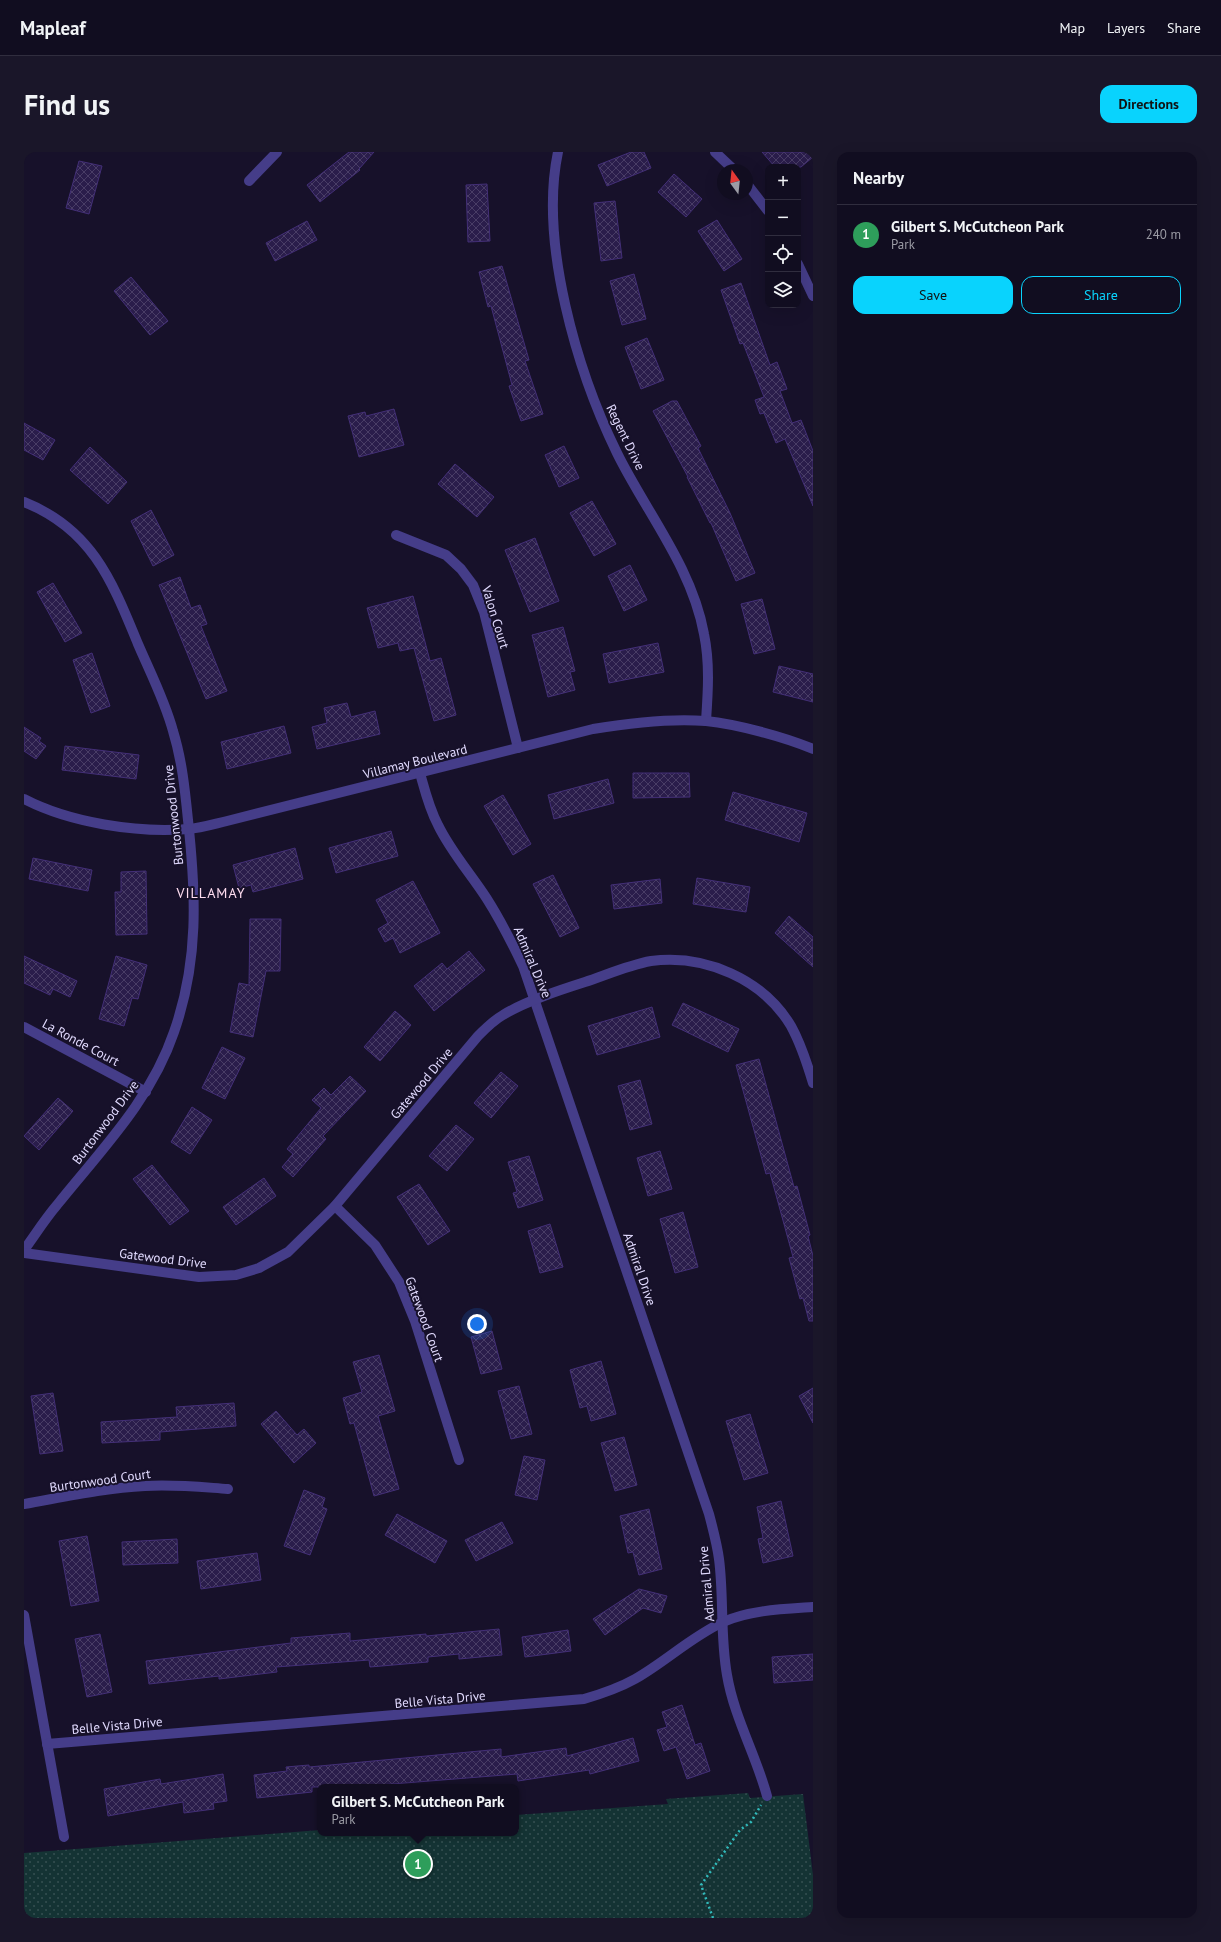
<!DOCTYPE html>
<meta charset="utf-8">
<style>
:root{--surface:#110d20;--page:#1a1629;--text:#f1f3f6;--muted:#9c9ca5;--line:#302d3e;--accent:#09d3fd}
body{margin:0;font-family:"PT Sans",sans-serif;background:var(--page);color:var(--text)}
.controls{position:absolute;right:12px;top:12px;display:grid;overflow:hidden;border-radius:8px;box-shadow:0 4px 16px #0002}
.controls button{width:36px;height:36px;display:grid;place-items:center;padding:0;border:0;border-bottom:1px solid var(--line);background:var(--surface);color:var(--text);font:20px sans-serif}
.compass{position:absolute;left:693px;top:12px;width:36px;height:36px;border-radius:50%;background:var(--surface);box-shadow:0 4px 16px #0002;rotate:345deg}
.you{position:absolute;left:453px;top:1172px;width:14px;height:14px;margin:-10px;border:3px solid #fff;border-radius:50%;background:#1a73e8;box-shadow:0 0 0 6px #1a73e833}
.badge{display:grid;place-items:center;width:26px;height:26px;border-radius:50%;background:var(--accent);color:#fff;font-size:13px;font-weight:700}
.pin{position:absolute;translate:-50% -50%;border:2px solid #fff;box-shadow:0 1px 4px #0006}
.popup{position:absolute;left:293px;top:1632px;width:202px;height:52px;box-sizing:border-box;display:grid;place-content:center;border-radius:8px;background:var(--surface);filter:drop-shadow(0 1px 3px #0005);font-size:13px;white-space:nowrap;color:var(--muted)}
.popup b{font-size:15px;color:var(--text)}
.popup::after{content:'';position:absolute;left:50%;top:100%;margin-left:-8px;border:8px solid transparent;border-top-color:var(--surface)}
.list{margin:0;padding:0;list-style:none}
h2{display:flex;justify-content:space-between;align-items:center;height:52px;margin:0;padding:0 16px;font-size:17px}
h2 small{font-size:13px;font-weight:400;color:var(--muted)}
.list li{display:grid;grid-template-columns:26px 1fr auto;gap:12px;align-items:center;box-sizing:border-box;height:60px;padding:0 16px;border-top:1px solid var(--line)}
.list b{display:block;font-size:15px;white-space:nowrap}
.list p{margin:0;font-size:13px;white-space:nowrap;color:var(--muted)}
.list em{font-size:13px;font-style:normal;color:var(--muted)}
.actions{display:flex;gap:8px;padding:12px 16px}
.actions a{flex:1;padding:9px 0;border:1px solid var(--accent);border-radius:12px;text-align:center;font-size:14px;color:var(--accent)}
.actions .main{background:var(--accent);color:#111}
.icon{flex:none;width:22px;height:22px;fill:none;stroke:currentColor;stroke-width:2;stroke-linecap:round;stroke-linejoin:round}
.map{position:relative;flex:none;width:789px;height:1766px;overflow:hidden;border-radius:12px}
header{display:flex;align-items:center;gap:24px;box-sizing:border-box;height:56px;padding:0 20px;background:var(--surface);border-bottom:1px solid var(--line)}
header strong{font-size:19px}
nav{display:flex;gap:22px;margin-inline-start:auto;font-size:14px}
.intro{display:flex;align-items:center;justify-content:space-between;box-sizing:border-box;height:96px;padding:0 24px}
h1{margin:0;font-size:28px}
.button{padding:10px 18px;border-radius:12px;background:var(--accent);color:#111;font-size:14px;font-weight:700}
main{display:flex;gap:24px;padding:0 24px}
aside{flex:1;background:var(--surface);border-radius:12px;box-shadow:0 4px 16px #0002}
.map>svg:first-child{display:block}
.park{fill:url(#park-dots)}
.building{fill:url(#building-cross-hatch);stroke:#432f77}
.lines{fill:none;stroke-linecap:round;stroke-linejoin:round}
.path{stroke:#31bbbc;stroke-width:2.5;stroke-dasharray:2 3;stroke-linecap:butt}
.minor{stroke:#453d89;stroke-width:10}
.labels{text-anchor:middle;stroke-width:4;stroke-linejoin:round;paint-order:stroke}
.street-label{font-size:13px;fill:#e2dbff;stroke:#17112a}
.neighbourhood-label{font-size:14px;letter-spacing:1px;fill:#ffddf0;stroke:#17112a}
</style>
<header>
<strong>Mapleaf</strong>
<nav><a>Map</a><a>Layers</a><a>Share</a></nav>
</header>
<div class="intro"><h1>Find us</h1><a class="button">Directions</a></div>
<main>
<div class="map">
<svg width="789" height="1766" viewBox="0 0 789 1766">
<defs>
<pattern id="park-dots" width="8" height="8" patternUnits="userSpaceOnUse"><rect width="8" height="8" fill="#143334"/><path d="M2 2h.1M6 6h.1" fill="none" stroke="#365052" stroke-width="1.8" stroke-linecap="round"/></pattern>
<pattern id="building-cross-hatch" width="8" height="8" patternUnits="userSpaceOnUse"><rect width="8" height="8" fill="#2a1d4b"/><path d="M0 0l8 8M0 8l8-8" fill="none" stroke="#493d66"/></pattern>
</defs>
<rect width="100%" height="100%" fill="#17112a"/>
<polygon class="park" points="724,1641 726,1646 779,1642 789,1723 789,1766 0,1766 0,1701 296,1678 296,1681 492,1681 492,1663 644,1652 642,1647"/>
<g class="building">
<polygon points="325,0 350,0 335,17 336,18 296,50 283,33"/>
<polygon points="607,0 620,0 627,16 583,34 574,13"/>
<polygon points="738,0 789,0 789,5 777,15 751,15"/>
<polygon points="55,9 78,14 65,62 42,56"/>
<polygon points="650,22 678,47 662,65 634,40"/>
<polygon points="463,32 466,89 444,90 442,33"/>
<polygon points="591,49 598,106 577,109 570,51"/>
<polygon points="693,68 718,107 700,119 674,79"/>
<polygon points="283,69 293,88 251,109 242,91"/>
<polygon points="478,114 505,208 501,209 519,262 497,269 485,234 488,233 467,154 464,155 455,120"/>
<polygon points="610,122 622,167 598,173 586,129"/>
<polygon points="107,125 144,169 126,183 90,139"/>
<polygon points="717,131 746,213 753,210 763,237 756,239 768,271 777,268 789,299 789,354 761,287 752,291 740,261 736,262 731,248 740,245 719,191 716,192 697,138"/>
<polygon points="623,186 640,228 617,237 601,195"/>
<polygon points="648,249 653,249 677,294 674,296 706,361 731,421 712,429 687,371 686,371 663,325 664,325 629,259"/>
<polygon points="370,257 380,293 335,305 324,264 341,260 342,264"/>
<polygon points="0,271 31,288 19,308 0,298"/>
<polygon points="540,294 555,326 535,335 521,303"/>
<polygon points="66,295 103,330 84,352 46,318"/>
<polygon points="431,312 470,345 453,365 414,332"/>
<polygon points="568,349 592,392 570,404 546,361"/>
<polygon points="127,358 150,403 129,414 107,369"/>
<polygon points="511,386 535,449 506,460 481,398"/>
<polygon points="606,413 623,448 600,459 584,424"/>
<polygon points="156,425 167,456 176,453 183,472 177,474 203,539 182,547 135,433"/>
<polygon points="29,431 58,481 41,490 13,440"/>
<polygon points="389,444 406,509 417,506 432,563 410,569 390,496 376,499 374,491 354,496 343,456"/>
<polygon points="738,447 751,497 730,502 717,452"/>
<polygon points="539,475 551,519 546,520 551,538 524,545 508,483"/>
<polygon points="634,491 640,520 585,531 579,502"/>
<polygon points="68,501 86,554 67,561 49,508"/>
<polygon points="755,514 789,522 789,550 749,540"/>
<polygon points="323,551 327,565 351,559 356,582 293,597 288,575 303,571 300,556"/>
<polygon points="260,574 267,601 203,617 197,590"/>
<polygon points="0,575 17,586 15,589 22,594 12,607 0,599"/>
<polygon points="41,594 115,603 112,627 38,618"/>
<polygon points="609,621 665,621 666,645 609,646"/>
<polygon points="584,627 590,651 530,667 524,643"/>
<polygon points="709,640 783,661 775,690 701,668"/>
<polygon points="479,643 507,692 489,703 460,654"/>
<polygon points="367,679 374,704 312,721 305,696"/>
<polygon points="271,696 279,727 229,740 227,733 215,736 209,713"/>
<polygon points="9,706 68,718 64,739 5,727"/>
<polygon points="122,719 123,782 92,783 91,740 97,740 97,720"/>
<polygon points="529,723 555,776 536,785 509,732"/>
<polygon points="673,726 726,735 722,760 669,752"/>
<polygon points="636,727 638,751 590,757 587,733"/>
<polygon points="389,729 416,781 376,801 369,786 361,790 354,777 364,771 352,748"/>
<polygon points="765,764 789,785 789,815 751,781"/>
<polygon points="226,767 257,767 256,819 242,819 229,885 206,880 215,831 225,833"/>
<polygon points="445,799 461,818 410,859 390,834 418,811 423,817"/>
<polygon points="0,804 53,829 46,845 29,837 26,843 0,831"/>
<polygon points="92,804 123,813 114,847 108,846 100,874 75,867"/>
<polygon points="659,851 715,877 704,900 648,873"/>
<polygon points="628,855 636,885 573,903 564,874"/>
<polygon points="371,859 387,873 356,909 340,895"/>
<polygon points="198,895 221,906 201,947 178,936"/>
<polygon points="735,907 770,1035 773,1034 786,1083 784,1084 789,1104 789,1169 785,1169 779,1146 776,1147 765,1106 769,1105 746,1021 742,1022 712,913"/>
<polygon points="477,920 494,934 467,966 450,951"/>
<polygon points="326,924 342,939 299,984 302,987 269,1025 258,1015 269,1002 263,997 297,956 288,948 300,936 307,943"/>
<polygon points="616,928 628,972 606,978 594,934"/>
<polygon points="34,946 49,959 15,998 0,984"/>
<polygon points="168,955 188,968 166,1002 147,990"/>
<polygon points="432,973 450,987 423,1019 405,1004"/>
<polygon points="636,999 648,1037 624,1044 613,1006"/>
<polygon points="505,1004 519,1048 494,1056 489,1041 493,1040 484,1010"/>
<polygon points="128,1013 165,1059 146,1073 109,1027"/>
<polygon points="240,1026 252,1044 212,1073 199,1055"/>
<polygon points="395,1032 426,1079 404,1093 373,1045"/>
<polygon points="659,1060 674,1115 651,1121 636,1067"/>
<polygon points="526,1072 539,1115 516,1121 504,1079"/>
<polygon points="468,1179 478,1217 457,1222 447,1185"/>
<polygon points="355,1203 371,1259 354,1264 375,1337 350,1344 330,1271 326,1272 319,1246 338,1240 329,1210"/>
<polygon points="577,1209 592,1262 567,1269 563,1254 556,1256 546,1218"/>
<polygon points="495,1234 508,1282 487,1287 474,1239"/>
<polygon points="789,1236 789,1271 775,1244"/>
<polygon points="29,1241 39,1299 16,1302 7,1244"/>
<polygon points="210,1251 212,1274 136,1280 136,1288 78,1291 77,1270 153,1265 152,1255"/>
<polygon points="252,1259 273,1283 280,1277 292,1291 270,1311 237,1272"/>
<polygon points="726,1262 744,1321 720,1328 702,1269"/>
<polygon points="600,1285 613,1333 591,1339 577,1291"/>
<polygon points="500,1304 521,1308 513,1348 491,1343"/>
<polygon points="280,1338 301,1346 298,1355 303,1357 286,1403 260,1394"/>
<polygon points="757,1349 769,1404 739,1411 734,1387 739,1386 733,1355"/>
<polygon points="625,1357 638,1417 615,1423 609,1400 604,1401 596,1364"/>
<polygon points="373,1362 423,1389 411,1411 361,1383"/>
<polygon points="478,1370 489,1391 452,1409 441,1388"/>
<polygon points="63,1384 75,1449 47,1454 35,1389"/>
<polygon points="153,1387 154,1411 99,1413 98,1390"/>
<polygon points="233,1401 237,1428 177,1437 173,1409"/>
<polygon points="615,1437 643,1444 637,1461 619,1456 581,1483 569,1467"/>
<polygon points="475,1477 478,1503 435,1507 435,1502 404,1505 404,1510 346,1515 345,1508 252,1515 253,1520 195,1527 195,1524 125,1532 122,1509 267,1491 267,1486 326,1481 326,1489 402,1482 402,1484"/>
<polygon points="544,1478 547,1499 501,1505 498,1485"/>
<polygon points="76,1482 88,1540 63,1545 51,1487"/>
<polygon points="789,1502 789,1528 750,1531 748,1505"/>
<polygon points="658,1553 671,1593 677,1591 686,1619 663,1627 652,1595 640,1599 633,1578 643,1575 638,1560"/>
<polygon points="609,1586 615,1609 566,1622 565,1618 494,1629 493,1622 331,1635 288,1635 288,1640 233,1646 230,1623 263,1619 262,1615 285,1613 285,1615 477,1597 477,1605 542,1596 543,1604"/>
<polygon points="199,1622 203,1649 189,1651 190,1657 160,1661 159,1650 84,1664 80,1637 136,1627 137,1632"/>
</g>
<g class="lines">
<polyline class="path" points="689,1766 677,1733 716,1678 727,1670 737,1653"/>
<g class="minor">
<path d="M534 0C515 90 553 219 593 301 622 360 668 415 680 482 686 511 684 540 682 569"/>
<polyline points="691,0 710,18"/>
<polyline points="225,29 253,0"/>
<polyline points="723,32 744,59"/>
<polyline points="774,112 789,144"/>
<path d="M0 350C68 377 88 429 114 492 126 520 141 549 149 579 158 608 161 638 164 668 172 742 175 809 150 880 127 948 77 998 33 1053 21 1067 11 1083 0 1098"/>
<polyline points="372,383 422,403 437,417 449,433 460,460 494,596"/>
<path d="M396 621C401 639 405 656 414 673 427 700 447 722 463 747 477 769 488 791 499 814L685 1362C689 1377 693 1392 695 1407 700 1445 696 1484 703 1523 710 1565 732 1603 743 1644"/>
<path d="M0 647C46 671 113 681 164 677 177 676 190 672 203 669L569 577C605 571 645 566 682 569 712 572 761 585 789 597"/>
<polyline points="0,875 122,940"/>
<polyline points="311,1054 351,1093 375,1130 391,1169 435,1308"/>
<path d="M0 1101 175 1125 212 1123 235 1116 264 1100 311 1054 454 884C462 876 470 868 479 863 502 849 536 838 561 830 582 823 605 813 627 809 681 802 739 827 767 874 777 892 783 911 789 931"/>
<path d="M0 1352C40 1345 80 1336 121 1334 149 1332 176 1335 204 1337"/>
<polyline points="0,1463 40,1685"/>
<path d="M23 1592 560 1547C577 1542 595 1536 611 1527 641 1510 667 1485 699 1470 726 1458 759 1457 789 1455"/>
</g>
</g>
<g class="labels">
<g class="street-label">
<text transform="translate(602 285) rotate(64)" y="5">Regent Drive</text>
<text transform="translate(472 465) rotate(73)" y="5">Valon Court</text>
<text transform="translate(391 609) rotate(-14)" y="5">Villamay Boulevard</text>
<text transform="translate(149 663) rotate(-96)" y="5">Burtonwood Drive</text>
<text transform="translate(509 810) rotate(67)" y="5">Admiral Drive</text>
<text transform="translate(57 890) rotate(28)" y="5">La Ronde Court</text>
<text transform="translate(397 931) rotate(-50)" y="5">Gatewood Drive</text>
<text transform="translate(81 970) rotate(-53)" y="5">Burtonwood Drive</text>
<text transform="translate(139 1106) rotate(7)" y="5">Gatewood Drive</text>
<text transform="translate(616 1117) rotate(71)" y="5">Admiral Drive</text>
<text transform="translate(401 1167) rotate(70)" y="5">Gatewood Court</text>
<text transform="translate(76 1328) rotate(-8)" y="5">Burtonwood Court</text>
<text transform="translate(682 1432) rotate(-95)" y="5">Admiral Drive</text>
<text transform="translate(416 1547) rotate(-5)" y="5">Belle Vista Drive</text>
<text transform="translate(93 1573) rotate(-5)" y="5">Belle Vista Drive</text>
</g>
<g class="neighbourhood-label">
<text x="187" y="746">VILLAMAY</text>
</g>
</g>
</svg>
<div class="controls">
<button>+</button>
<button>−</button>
<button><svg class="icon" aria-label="locate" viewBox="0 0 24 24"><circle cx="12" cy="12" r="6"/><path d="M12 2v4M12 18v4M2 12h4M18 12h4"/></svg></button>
<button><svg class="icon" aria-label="layers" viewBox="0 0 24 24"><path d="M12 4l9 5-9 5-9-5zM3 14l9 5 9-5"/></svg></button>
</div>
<svg class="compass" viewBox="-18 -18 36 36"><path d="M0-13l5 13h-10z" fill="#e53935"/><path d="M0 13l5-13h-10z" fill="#9c9ca5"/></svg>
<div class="you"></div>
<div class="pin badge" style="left:394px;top:1712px;background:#2e9e5b">1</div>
<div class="popup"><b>Gilbert S. McCutcheon Park</b>Park</div>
</div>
<aside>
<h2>Nearby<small></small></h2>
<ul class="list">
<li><span class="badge" style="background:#2e9e5b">1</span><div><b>Gilbert S. McCutcheon Park</b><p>Park</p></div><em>240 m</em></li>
</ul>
<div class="actions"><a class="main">Save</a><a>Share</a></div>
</aside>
</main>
